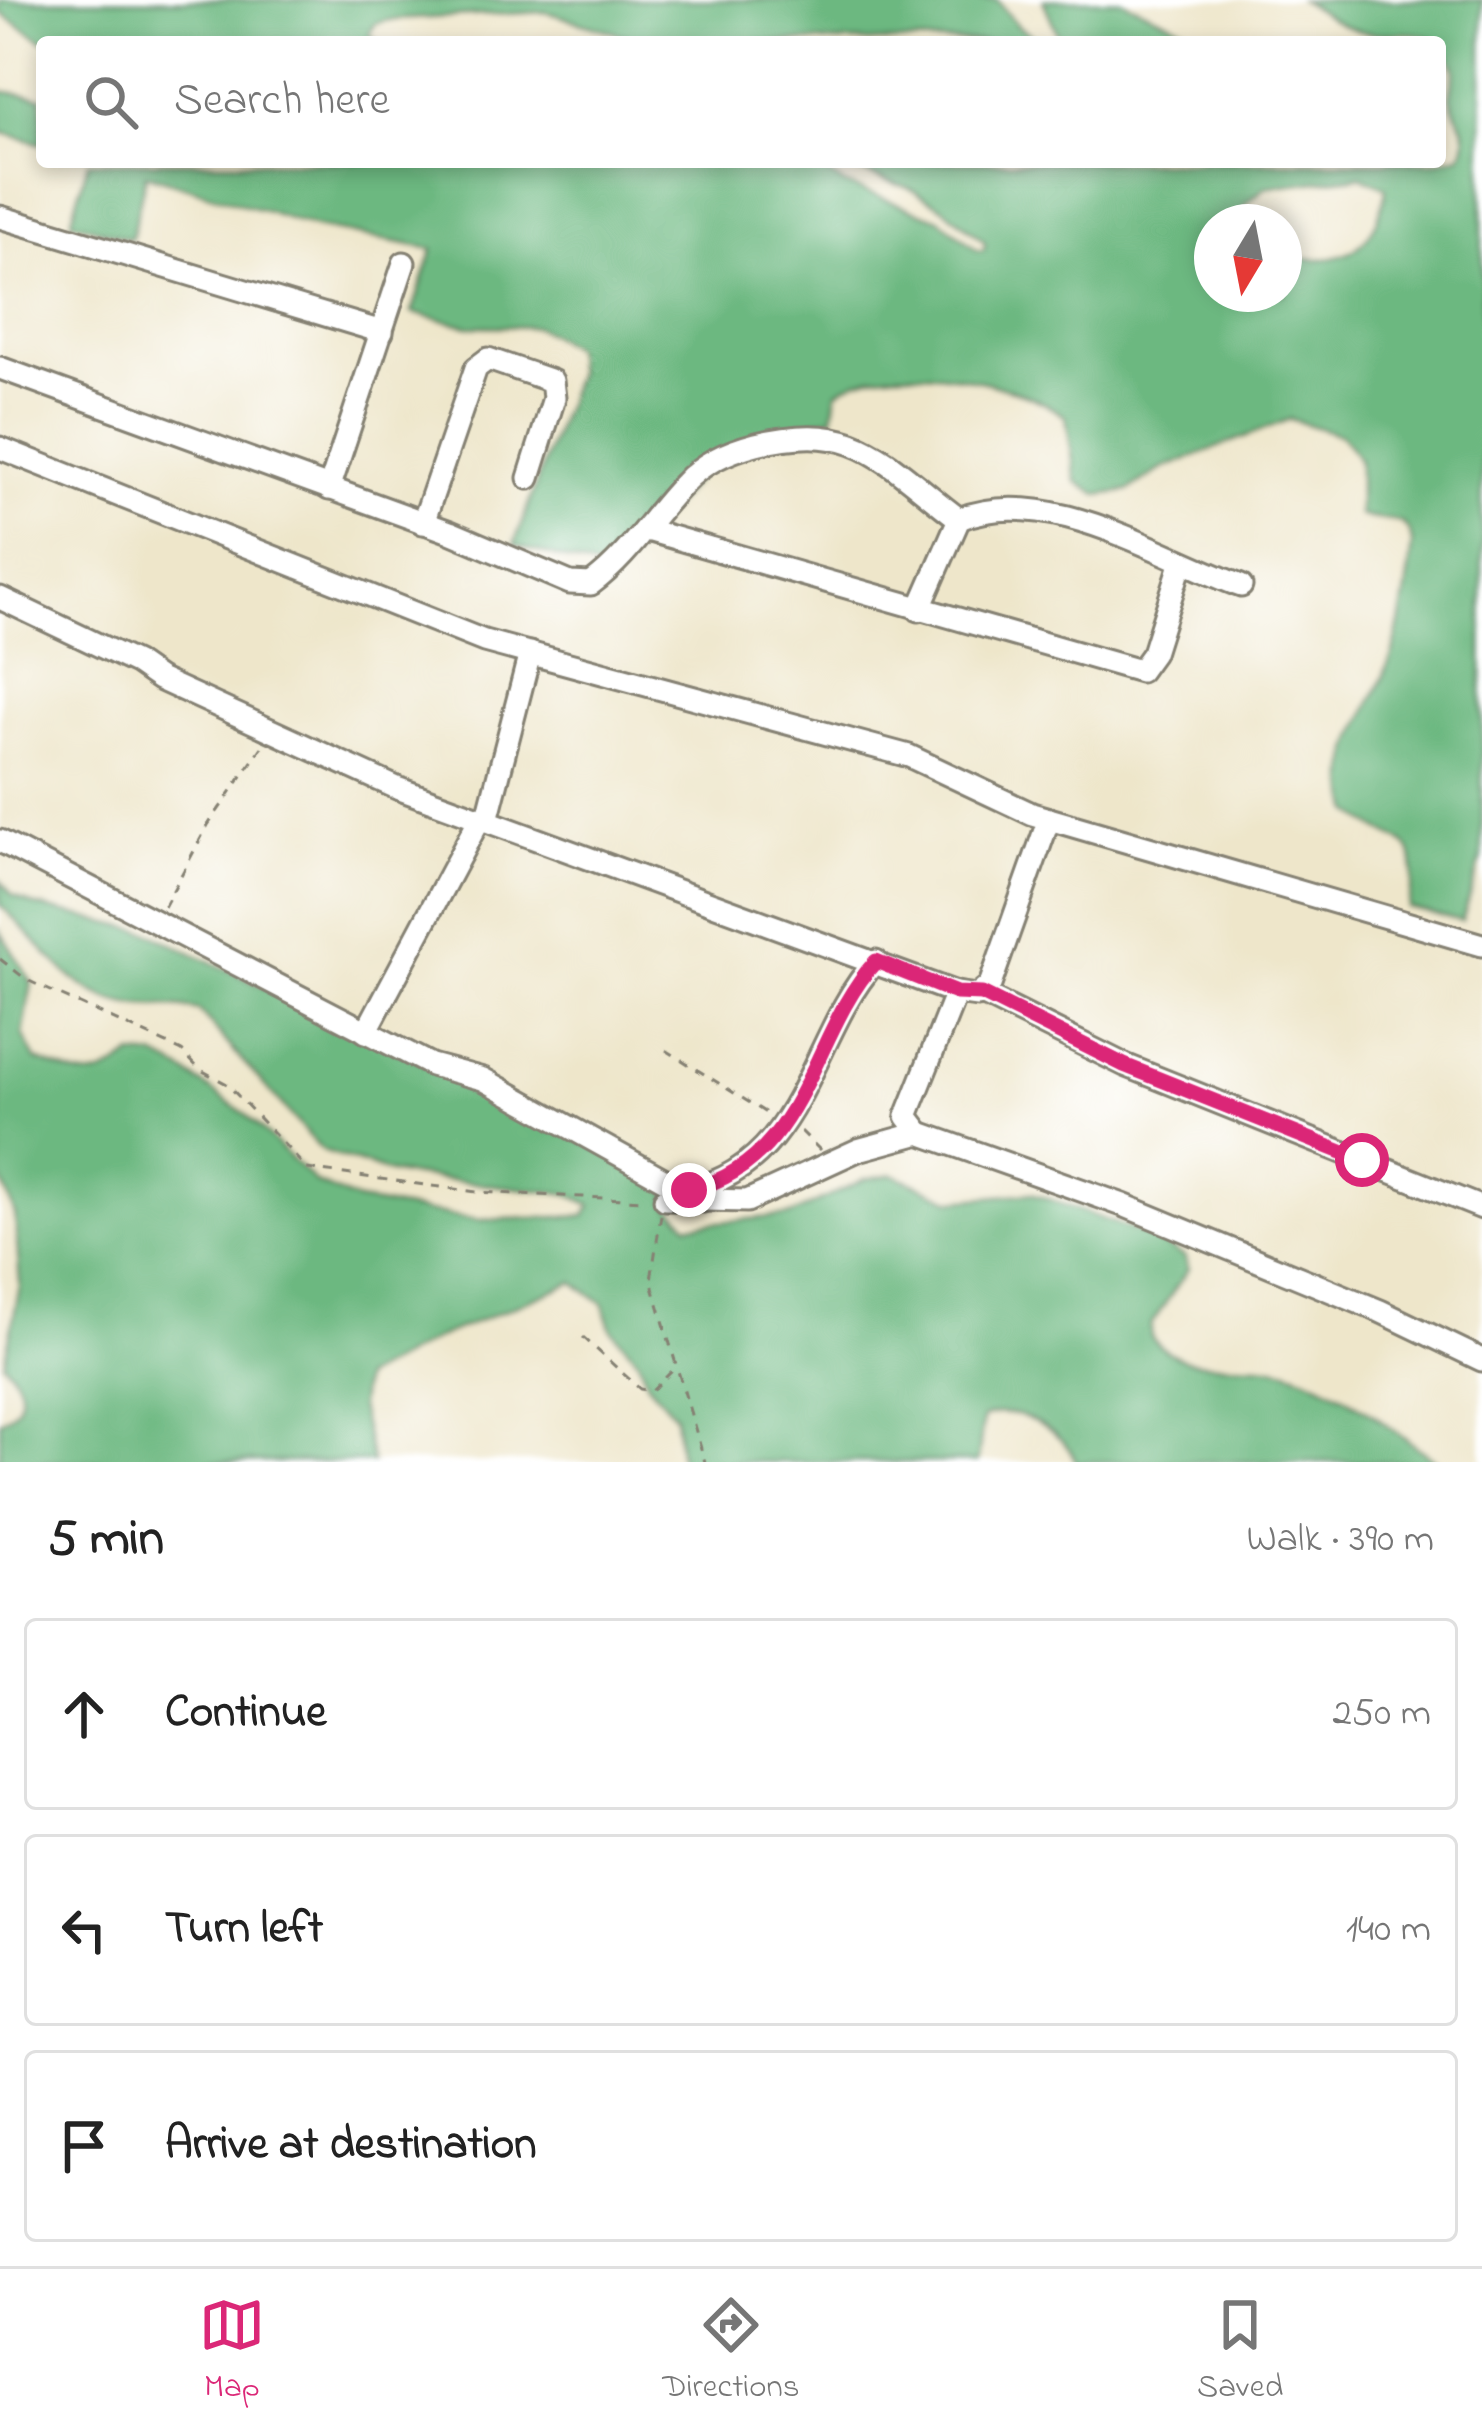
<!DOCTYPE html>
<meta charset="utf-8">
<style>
:root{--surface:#fff;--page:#f2f2f2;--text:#222;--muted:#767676;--line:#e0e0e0;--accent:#db2777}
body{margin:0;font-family:"Indie Flower",sans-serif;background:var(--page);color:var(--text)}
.compass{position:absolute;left:1194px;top:204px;width:108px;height:108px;border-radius:50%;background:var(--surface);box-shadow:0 6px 18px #0003;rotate:190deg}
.stop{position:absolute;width:36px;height:36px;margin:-27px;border:9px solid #db2777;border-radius:50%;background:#fff}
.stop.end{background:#db2777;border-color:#fff;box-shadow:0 3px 12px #0008}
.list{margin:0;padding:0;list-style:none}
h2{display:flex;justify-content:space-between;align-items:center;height:156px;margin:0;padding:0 48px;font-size:51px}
h2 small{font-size:39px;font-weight:400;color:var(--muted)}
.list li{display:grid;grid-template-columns:78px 1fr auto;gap:36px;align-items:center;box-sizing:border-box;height:192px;margin:0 24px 24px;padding:0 24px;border:3px solid var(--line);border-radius:12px}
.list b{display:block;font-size:45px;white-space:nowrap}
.list em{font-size:39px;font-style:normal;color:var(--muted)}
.icon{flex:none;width:66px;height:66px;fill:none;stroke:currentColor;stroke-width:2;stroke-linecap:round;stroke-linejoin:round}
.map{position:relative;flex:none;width:1482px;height:1462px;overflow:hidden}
.search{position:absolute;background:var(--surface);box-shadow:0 6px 18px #0003;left:36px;right:36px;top:36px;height:132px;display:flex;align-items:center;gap:30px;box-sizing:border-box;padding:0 42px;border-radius:12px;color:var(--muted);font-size:45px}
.sheet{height:804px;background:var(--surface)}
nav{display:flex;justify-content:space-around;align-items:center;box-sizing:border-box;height:168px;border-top:3px solid var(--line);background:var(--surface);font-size:33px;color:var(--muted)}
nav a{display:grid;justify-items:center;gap:6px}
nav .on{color:var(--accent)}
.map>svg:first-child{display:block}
.forest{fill:#6cb880;stroke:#446a4e;stroke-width:3;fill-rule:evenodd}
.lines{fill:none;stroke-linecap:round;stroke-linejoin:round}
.minor-casing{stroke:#858173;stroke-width:27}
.path{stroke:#858173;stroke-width:3;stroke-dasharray:9 9;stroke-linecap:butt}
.minor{stroke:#fff;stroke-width:21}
.route{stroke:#db2777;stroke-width:15}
</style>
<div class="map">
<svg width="1482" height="1462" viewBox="0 0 1482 1462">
<rect width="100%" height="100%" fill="#fff"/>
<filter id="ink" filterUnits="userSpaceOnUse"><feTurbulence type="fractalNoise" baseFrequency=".00833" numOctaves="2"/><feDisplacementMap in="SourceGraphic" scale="24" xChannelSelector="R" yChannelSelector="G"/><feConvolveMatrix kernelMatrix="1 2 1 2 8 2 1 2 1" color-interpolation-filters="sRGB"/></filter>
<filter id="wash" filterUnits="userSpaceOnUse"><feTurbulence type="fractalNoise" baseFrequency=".004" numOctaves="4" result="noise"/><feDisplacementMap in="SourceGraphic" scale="48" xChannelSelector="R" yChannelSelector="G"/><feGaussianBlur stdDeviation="2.7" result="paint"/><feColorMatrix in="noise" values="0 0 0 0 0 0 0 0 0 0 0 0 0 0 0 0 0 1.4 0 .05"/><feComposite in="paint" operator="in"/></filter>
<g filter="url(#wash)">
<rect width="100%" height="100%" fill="#eee6ca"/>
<g class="forest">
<polygon points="0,0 997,0 1019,27 1043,42 646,42 546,12 389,20 375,24 369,34 378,42 45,42 0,13"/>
<polygon points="1043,0 1121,0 1216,42 1061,42"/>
<path d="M1301 0H1482V857L1462 921 1408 908C1423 831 1407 852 1352 812 1331 746 1379 705 1395 645 1403 612 1409 576 1412 543 1408 510 1382 525 1359 515V461L1351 448 1341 435 1290 419 1162 469 1128 491 1098 495 1076 481 1066 417C1022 381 885 352 837 392L833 417 781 429 712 459 617 575 514 545 576 373 572 347 536 327 468 326 412 313 433 249 315 227 146 174 131 239 71 221 88 162H808L844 184 940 219 978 251 984 250 985 242 944 208 909 188 831 162H1434L1460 155C1475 132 1455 120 1451 97 1449 88 1455 79 1455 68 1432 16 1402 41 1360 31 1339 26 1319 12 1301 0ZM1361 176 1386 188C1380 225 1363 259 1321 259 1306 259 1297 256 1284 264V294H1212V222H1238L1245 205 1266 187Z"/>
<polygon points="0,91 42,97 42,144 0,132"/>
<path d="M0 880 12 895 36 906 148 932 521 1109 663 1184 671 1206 688 1225 791 1215 865 1179 893 1174 953 1200 1032 1193 1149 1236 1185 1257 1188 1269 1151 1325V1337C1186 1379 1239 1356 1284 1369 1341 1385 1390 1429 1438 1462H1076C1066 1432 1011 1401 983 1418L978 1462H680L675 1415 647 1383 638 1359 612 1330 603 1303 573 1282 439 1337 362 1379 359 1407 372 1462H0V1421C29 1405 24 1385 4 1363L20 1286 15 1215 0 1175V931L32 983 23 1035 36 1060C83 1075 88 1090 133 1055L157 1057 182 1070 244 1113 316 1183 358 1201 479 1220 585 1216 591 1205 568 1194 390 1173 322 1151 199 1011C175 1004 149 1009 124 1004 68 992 40 941 0 905Z"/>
</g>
</g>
<g filter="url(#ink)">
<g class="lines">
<defs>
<g id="minor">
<polyline points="0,217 382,332"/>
<path d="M0 368 450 532 570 583 591 584C630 555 651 517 684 483 703 462 729 451 756 444 858 419 882 461 959 519"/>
<polyline points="0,448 484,641 909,756 1032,814 1482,945"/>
<polyline points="329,489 404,263"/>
<polyline points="423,523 476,368 488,359 552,381 554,398 529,478"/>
<polyline points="647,530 1140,671 1153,653 1181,564"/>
<polyline points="0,598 136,663 159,679 397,788 956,993"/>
<path d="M919 610 959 519C1047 483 1157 555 1241 586"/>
<polyline points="487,820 530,653"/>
<polyline points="0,841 431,1065 483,1079 703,1201"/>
<polyline points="982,994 1125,1065 1482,1208"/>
<polyline points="366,1032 480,818"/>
<polyline points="920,1133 907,1116 956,993 977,996 990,985 1049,819"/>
<path d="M689 1190C807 1163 809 1034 876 961"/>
<polyline points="665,1199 747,1201 858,1150 920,1133 1123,1205 1380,1311 1482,1360"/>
</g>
</defs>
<use href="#minor" class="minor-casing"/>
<g class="path">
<polyline points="164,907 208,825 262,747"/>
<polyline points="0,959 27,980 182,1051 199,1069 227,1084 307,1169 477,1192 645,1200"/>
<polyline points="666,1050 766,1113"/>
<polyline points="801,1131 820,1150"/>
<polyline points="661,1215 651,1280 705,1462"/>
<polyline points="583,1337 640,1389 652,1391 672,1371"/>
</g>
<use href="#minor" class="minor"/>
</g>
</g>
<g class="lines" filter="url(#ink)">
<path class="route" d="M689 1190C808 1162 809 1034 876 961L956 993 982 994 1124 1065 1362 1160"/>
</g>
</svg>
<svg class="compass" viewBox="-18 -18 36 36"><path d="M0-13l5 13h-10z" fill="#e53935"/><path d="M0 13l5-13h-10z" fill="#767676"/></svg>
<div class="stop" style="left:1362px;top:1160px"></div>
<div class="stop end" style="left:689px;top:1190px"></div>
<div class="search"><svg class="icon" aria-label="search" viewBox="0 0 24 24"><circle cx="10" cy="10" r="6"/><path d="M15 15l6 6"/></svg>Search here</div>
</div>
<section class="sheet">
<h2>5 min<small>Walk · 390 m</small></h2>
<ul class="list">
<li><svg class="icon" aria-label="ahead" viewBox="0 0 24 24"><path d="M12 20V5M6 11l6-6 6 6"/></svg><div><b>Continue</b></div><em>250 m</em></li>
<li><svg class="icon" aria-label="left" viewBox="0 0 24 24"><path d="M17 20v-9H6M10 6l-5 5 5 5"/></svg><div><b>Turn left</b></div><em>140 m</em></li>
<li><svg class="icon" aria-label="arrive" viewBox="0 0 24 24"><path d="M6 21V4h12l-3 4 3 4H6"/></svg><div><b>Arrive at destination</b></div></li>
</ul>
</section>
<nav>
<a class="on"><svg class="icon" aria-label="map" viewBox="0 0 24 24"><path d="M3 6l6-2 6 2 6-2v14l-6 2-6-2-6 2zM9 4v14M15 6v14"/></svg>Map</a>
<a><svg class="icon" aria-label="directions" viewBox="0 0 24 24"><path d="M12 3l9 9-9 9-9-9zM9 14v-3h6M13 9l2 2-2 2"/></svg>Directions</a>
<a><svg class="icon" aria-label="saved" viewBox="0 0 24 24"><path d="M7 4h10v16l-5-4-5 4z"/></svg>Saved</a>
</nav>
